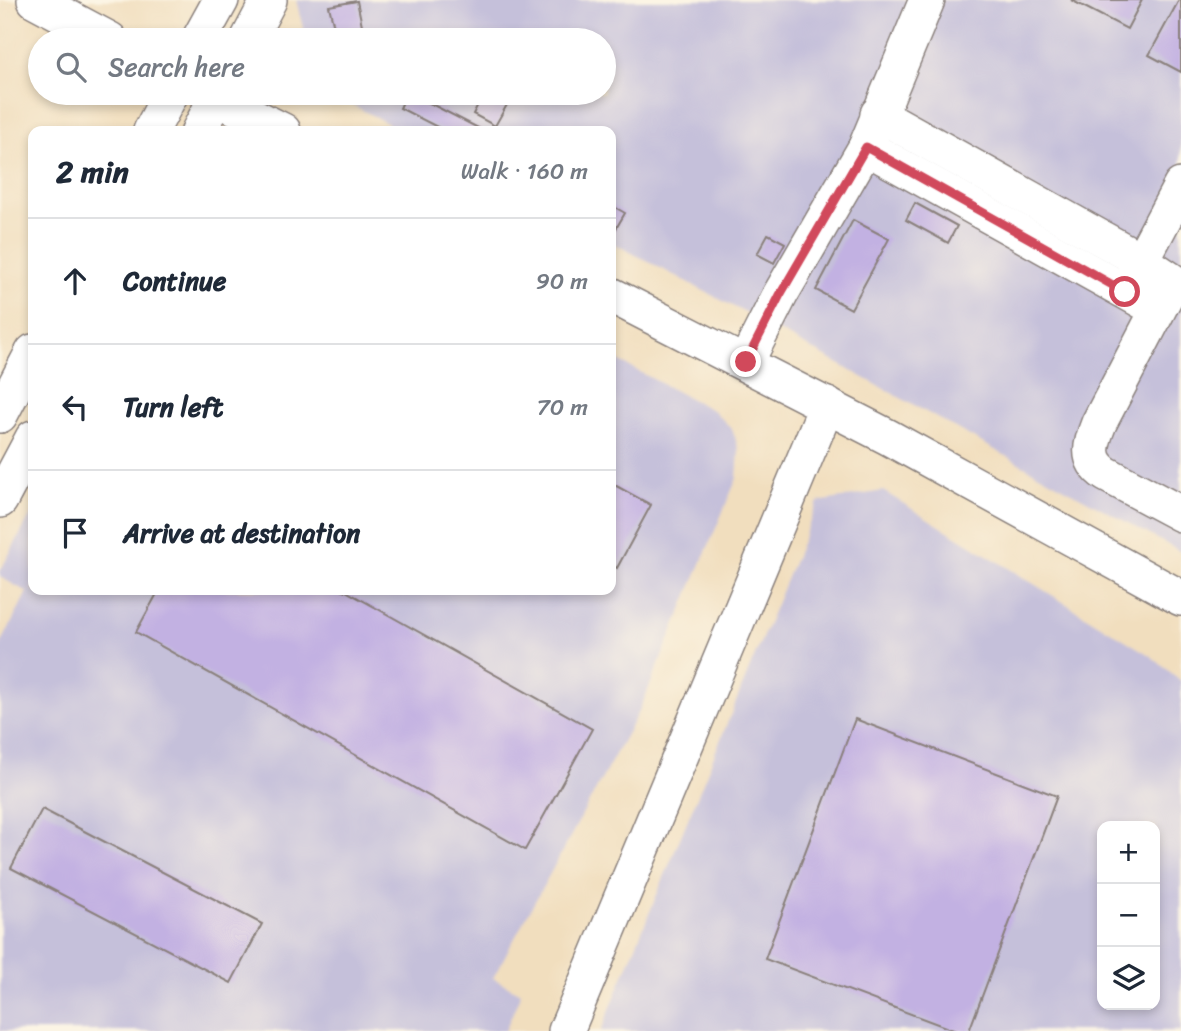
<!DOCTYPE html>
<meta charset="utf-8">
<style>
:root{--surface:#fff;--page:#f2f2f3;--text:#1f2937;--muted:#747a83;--line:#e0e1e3}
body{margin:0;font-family:Sriracha,sans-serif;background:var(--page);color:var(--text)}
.controls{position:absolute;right:21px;bottom:21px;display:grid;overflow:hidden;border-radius:14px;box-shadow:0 4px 10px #0003}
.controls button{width:63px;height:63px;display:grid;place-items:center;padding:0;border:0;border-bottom:2px solid var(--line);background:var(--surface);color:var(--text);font:35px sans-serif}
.stop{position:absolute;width:21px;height:21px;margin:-16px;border:5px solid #d1495b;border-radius:50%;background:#fff}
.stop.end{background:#d1495b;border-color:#fff;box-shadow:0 2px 7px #0008}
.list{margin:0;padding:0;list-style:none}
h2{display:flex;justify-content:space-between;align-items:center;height:91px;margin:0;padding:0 28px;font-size:30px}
h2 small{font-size:23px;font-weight:400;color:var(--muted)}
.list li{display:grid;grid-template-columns:46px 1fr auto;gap:21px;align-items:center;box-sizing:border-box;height:126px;padding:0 28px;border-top:2px solid var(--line)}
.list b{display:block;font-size:26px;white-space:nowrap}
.list em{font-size:23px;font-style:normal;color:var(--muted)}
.icon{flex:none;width:38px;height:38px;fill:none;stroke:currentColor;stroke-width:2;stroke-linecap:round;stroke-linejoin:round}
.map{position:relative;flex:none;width:1181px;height:1031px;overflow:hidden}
.search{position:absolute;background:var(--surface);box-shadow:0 4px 10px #0003;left:28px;top:28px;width:588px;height:77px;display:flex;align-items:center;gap:18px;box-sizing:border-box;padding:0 24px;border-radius:38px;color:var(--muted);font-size:26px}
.panel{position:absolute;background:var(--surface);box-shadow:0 4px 10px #0003;left:28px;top:126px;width:588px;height:469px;border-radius:14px}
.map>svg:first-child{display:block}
.industrial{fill:#c5c0da;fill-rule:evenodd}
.building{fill:#c2b1e2}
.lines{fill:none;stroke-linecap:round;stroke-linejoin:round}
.minor-casing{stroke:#8a807c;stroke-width:38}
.minor{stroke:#fff;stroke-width:35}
.route{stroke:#d1495b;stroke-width:9}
</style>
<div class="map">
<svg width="1181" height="1031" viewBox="0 0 1181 1031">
<rect width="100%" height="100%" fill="#fcf5e5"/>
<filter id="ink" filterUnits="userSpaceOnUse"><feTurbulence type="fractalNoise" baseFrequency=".0143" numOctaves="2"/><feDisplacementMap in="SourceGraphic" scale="14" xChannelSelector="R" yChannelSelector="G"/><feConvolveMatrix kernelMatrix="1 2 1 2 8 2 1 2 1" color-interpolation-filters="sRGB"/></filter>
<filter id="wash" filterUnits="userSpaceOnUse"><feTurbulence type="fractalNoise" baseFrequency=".00686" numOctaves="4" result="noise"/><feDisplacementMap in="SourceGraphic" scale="28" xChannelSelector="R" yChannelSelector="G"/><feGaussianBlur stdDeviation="1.57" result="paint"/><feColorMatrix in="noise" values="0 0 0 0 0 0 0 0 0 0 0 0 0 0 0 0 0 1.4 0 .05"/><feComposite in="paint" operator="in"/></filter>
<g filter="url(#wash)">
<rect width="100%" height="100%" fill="#f1debe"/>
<g class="industrial">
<polygon points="296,0 1181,0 1181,552 755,318 611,242 611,131 402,131 330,93 604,93 604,40 306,40"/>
<polygon points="611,357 714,411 732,429 739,450 737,478 640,709 493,978 521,993 505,1031 0,1031 0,646 27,592 0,577 0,571 33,511 33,590 611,590"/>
<path d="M883 491 1151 656 1181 681V1031H601L818 502ZM1102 826H1155V1005H1102Z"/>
</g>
<g id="blocks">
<g class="building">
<polygon points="1071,0 1142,0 1127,29"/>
<polygon points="1179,0 1181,0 1181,72 1149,55"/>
<polygon points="357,1 365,40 337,40 329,6"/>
<polygon points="407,93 410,93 484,131 445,131 400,108"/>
<polygon points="484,93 508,103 495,126 473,114"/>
<polygon points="915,203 957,226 948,243 906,220"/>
<polygon points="611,205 625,213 614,232 611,230"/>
<polygon points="853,220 889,239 851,309 816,290"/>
<polygon points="768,234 785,243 774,263 757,254"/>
<polygon points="611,483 651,505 617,568 611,564"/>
<polygon points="159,590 344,590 592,729 525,850 136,632"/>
<polygon points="855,719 1057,796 969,1031 956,1031 765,959"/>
<polygon points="42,809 262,924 231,983 11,868"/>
</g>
</g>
</g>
<g filter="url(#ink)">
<use href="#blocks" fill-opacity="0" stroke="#8a807c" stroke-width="2"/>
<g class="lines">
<defs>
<g id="minor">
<polyline points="35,0 110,40"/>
<polyline points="199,40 221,0"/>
<polyline points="248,40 269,0"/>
<polyline points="207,93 283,131"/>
<polyline points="878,114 1142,261 1181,287"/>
<polyline points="151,131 171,93"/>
<polyline points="199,131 219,93"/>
<polyline points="866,147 1157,309"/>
<polyline points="1130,282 1181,186"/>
<path d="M1169 289 1099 423C1091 443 1085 460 1106 474L1181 514"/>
<polyline points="611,295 888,437 1181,598"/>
<polyline points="746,362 780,295 866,147 927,0"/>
<polyline points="0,415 33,352"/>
<polyline points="0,500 33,438"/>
<polyline points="566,1031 827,405"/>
</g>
</defs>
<use href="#minor" class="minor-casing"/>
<use href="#minor" class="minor"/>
</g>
</g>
<g class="lines" filter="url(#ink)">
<polyline class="route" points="746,362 780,295 866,147 1125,292"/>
</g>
</svg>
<div class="controls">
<button>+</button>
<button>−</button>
<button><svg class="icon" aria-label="layers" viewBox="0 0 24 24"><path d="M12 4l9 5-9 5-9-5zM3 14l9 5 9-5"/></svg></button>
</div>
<div class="stop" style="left:1125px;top:292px"></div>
<div class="stop end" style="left:746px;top:362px"></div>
<div class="search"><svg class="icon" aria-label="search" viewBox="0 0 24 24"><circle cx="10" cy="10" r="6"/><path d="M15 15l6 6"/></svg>Search here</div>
<section class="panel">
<h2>2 min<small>Walk · 160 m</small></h2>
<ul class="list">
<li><svg class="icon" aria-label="ahead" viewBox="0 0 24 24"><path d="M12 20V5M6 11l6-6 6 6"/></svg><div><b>Continue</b></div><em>90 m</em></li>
<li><svg class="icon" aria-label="left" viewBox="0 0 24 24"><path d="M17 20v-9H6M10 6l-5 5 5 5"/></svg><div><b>Turn left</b></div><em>70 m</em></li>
<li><svg class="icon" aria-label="arrive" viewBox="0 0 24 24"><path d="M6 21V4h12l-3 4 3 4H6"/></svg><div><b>Arrive at destination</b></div></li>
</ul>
</section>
</div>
